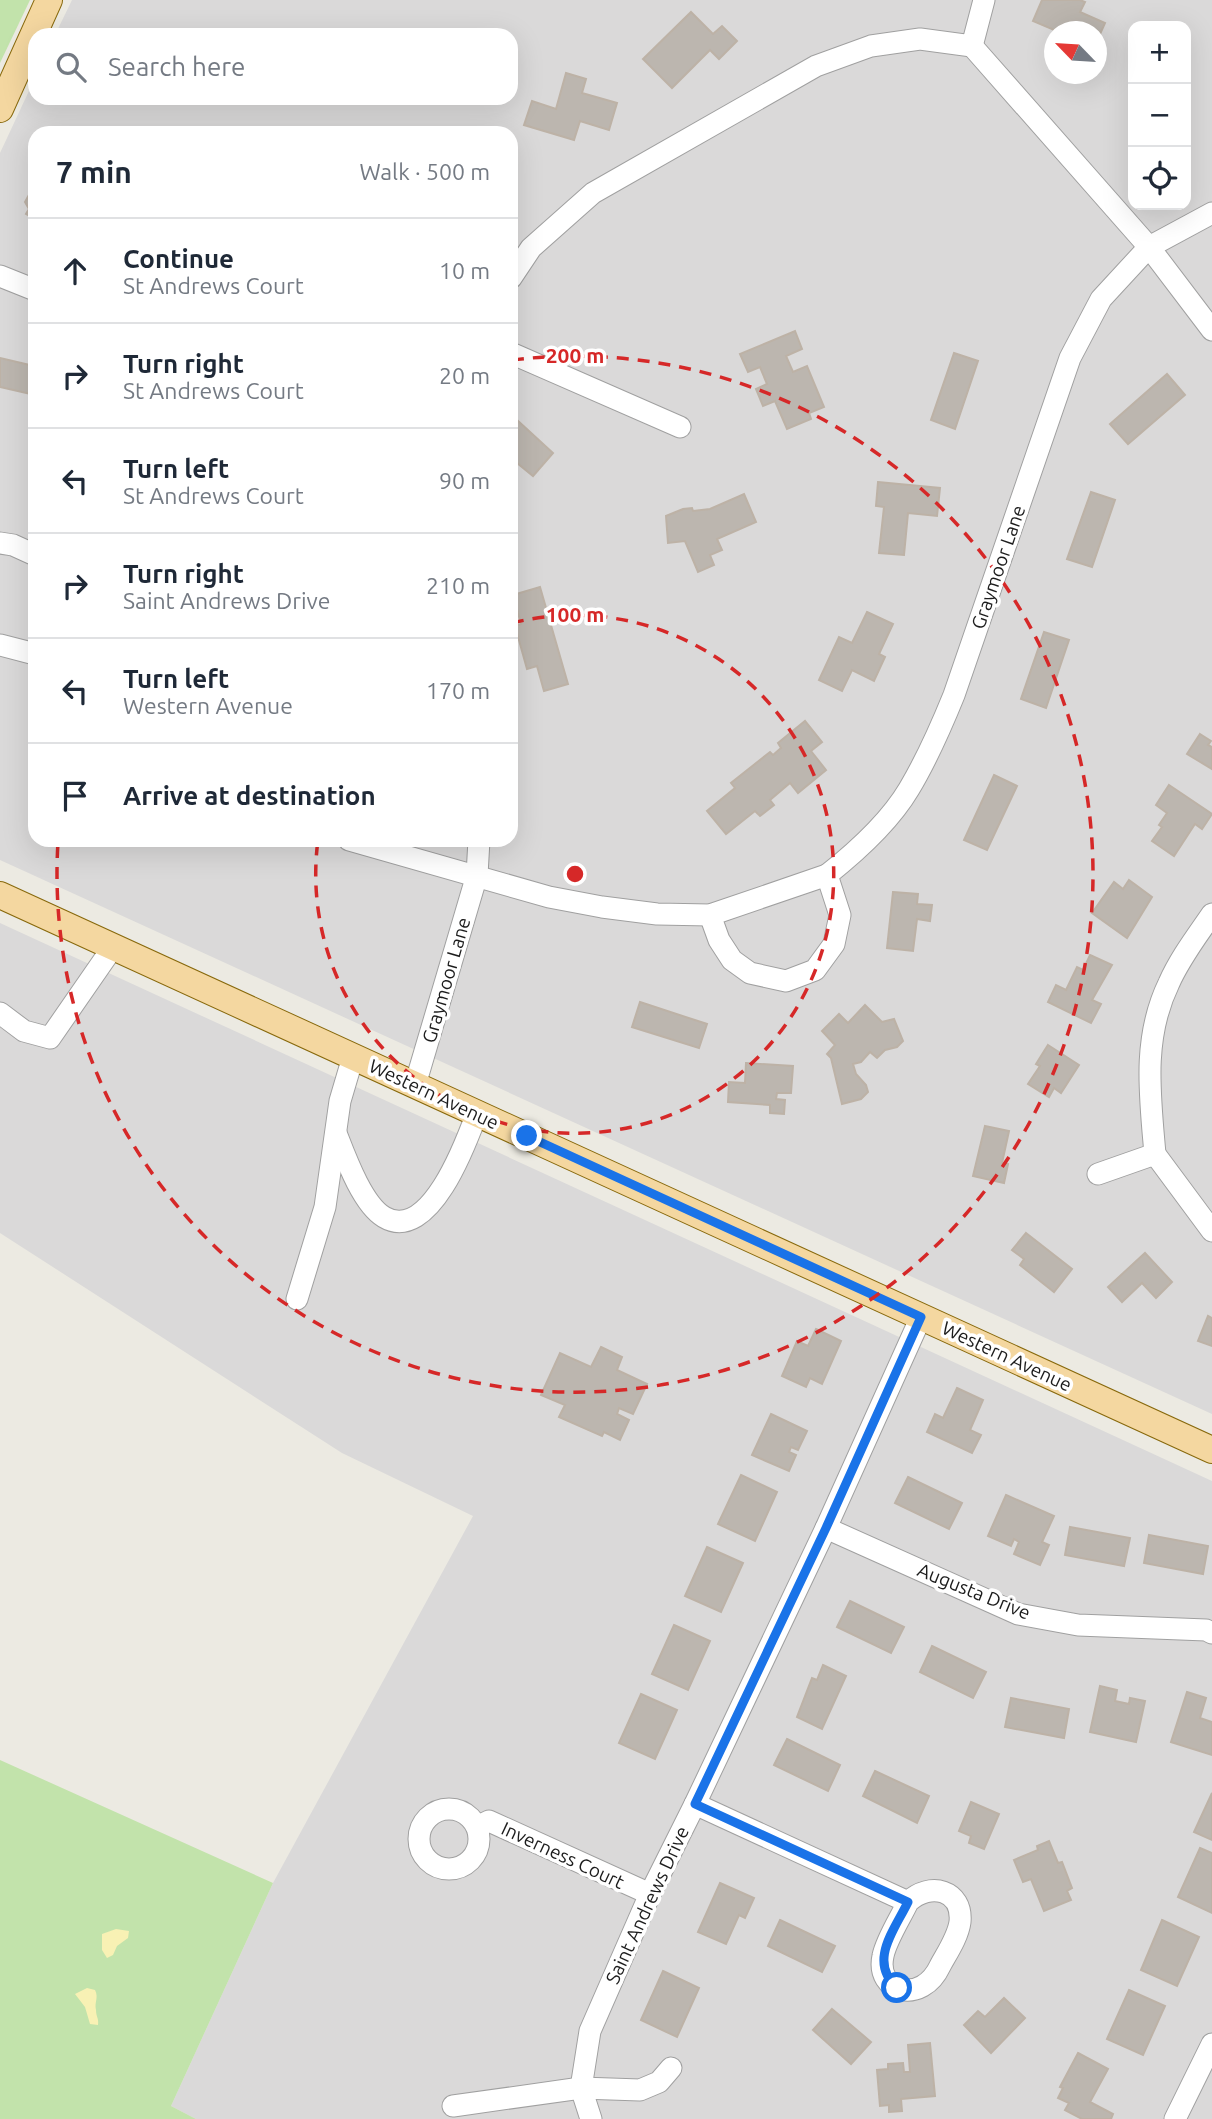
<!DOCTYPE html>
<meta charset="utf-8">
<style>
:root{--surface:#fff;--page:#f6f6f7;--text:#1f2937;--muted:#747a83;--line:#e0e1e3}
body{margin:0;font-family:Ubuntu,sans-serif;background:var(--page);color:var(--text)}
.controls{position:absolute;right:21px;top:21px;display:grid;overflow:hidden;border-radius:14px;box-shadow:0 7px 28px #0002}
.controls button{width:63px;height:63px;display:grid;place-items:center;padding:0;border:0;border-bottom:2px solid var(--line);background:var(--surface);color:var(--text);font:35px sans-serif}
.compass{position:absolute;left:1044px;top:21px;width:63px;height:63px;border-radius:50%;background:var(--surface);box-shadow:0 7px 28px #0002;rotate:295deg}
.stop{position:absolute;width:21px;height:21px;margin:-16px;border:5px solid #1a73e8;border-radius:50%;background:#fff}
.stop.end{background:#1a73e8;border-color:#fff;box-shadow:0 2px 7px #0008}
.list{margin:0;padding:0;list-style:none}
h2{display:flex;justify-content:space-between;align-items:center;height:91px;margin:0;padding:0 28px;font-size:30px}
h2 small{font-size:23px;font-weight:400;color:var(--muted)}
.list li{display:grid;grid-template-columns:46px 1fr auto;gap:21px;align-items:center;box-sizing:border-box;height:105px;padding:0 28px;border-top:2px solid var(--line)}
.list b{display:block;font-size:26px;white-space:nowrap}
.list p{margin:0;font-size:23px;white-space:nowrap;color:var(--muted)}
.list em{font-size:23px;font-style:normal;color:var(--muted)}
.icon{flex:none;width:38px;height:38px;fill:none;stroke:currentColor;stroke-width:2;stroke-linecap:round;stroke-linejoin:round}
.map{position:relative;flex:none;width:1212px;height:2119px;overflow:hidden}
.search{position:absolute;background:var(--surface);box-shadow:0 7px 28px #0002;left:28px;top:28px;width:490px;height:77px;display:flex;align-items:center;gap:18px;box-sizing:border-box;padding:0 24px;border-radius:21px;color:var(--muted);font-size:26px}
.panel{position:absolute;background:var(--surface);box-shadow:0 7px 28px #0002;left:28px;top:126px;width:490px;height:721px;border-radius:21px}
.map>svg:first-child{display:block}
.residential{fill:#dad9d9;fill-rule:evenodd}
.grass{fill:#c2e3ab}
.sand{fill:#f8f1b4}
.building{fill:#bcb6af;stroke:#bdb2a6;stroke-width:2}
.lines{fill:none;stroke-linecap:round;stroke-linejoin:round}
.minor-casing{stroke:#a0a0a0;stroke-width:23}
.major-casing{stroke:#88690c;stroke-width:28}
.minor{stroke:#fff;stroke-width:21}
.major{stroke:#f4d7a0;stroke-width:26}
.route{stroke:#1a73e8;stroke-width:9}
.ring{fill:none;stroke:#d62828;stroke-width:3.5;stroke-dasharray:12 9}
.labels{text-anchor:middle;stroke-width:7;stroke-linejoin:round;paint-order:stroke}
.street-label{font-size:19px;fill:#1c1c1c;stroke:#fff}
.centre{fill:#d62828;stroke:#fff;stroke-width:3.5}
.ring-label{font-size:21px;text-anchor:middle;font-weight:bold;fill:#d62828;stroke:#fff;stroke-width:7;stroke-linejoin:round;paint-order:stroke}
</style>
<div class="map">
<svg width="1212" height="2119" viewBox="0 0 1212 2119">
<rect width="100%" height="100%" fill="#eceae2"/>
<g class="residential">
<path d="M72 0H1212V1414L0 860V153L35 78V98H511V35H55ZM1133 26H1186V205H1133ZM1054 32H1096V74H1054ZM35 133H511V840H35Z"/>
<polygon points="0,923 1212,1481 1212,2119 196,2119 171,2106 273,1883 473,1516 342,1453 0,1233"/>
</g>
<g class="grass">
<polygon points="0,0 30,0 0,63"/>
<polygon points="0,1760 273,1883 171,2106 196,2119 0,2119"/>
</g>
<g class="sand">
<polygon points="116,1929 129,1931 128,1938 117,1946 113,1955 107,1958 102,1950 102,1934"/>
<path d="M87 1988 95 1990C99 1998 94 2002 96 2010 96 2017 99 2018 98 2025L90 2024 85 2007 75 1994Z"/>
</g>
<g class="building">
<polygon points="1042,0 1080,0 1085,2 1080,12 1105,23 1096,43 1096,32 1059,32 1033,21"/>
<polygon points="691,12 713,34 722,26 737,41 719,59 710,50 672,88 643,59"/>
<polygon points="566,73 586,79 582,93 617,103 609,130 580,121 574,140 524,125 532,101 556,109"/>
<polygon points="35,184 35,219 26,214 29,209 25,202"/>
<polygon points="795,331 802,349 786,356 793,372 807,366 824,407 809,413 811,419 787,429 775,401 763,406 756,389 767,384 760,367 748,372 740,354"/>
<polygon points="954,353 978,361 955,429 931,420"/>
<polygon points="0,358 34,366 35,363 35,395 0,387"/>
<polygon points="1167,374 1185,395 1128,444 1110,424"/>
<polygon points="517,420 553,453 533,476 517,463 511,470 511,426"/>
<polygon points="878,482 940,488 937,516 908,513 904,555 879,553 884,507 876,506"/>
<polygon points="1091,492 1115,500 1092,567 1067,559"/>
<polygon points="744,494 756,522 717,539 722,550 710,555 714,565 698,572 685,541 668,543 666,516 683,509 692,508 693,511 710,509"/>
<polygon points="540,587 568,684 544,691 537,666 527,669 515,626 521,624 513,595"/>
<polygon points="867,612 893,624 879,654 885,657 874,681 852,670 842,691 819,680 839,637 852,643"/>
<polygon points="1044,632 1069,640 1046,708 1021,699"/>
<polygon points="805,721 822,742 811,751 826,770 798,793 790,783 770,800 774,805 760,816 755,811 726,834 707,811 735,788 731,783 770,752 773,755 781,748 778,743"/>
<polygon points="1200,734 1211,741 1208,745 1212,747 1212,769 1187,754"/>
<polygon points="994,775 1017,786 987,850 964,840"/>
<polygon points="1169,785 1212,814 1202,829 1195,824 1174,856 1152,841 1162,827 1159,825 1167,813 1156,805"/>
<polygon points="1129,880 1152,897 1127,938 1092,913 1114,882 1123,889"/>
<polygon points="893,892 918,894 917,904 932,905 930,921 917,919 913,951 887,948"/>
<polygon points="1090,955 1112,965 1092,1000 1101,1004 1091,1023 1048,1002 1056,985 1066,990 1077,967 1083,970"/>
<polygon points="640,1002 707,1024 699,1048 632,1027"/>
<polygon points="865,1005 882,1022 894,1019 903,1041 897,1047 885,1050 877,1058 870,1052 861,1062 853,1064 856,1074 866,1085 868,1092 861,1099 842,1104 831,1058 827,1054 835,1045 822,1031 839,1014 848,1023"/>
<polygon points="1048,1045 1079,1065 1061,1093 1054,1088 1049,1097 1028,1084 1040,1066 1036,1064"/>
<polygon points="746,1063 793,1066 791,1093 777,1093 776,1099 785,1100 784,1114 770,1113 770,1105 728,1102 729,1082 745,1083"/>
<polygon points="985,1126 1009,1131 1002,1163 1008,1164 1004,1183 973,1176"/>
<polygon points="1026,1233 1072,1269 1054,1292 1020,1265 1024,1259 1012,1250"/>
<polygon points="1145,1253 1172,1282 1156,1298 1142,1283 1122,1302 1108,1287"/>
<polygon points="1208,1316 1212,1318 1212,1346 1198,1341"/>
<polygon points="816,1329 841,1341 822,1384 810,1378 806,1387 782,1376 797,1341 808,1346"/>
<polygon points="601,1347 622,1357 617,1370 647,1384 633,1414 619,1408 617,1414 629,1420 620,1440 604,1432 602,1436 559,1417 565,1405 541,1395 560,1353 591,1367"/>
<polygon points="957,1388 983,1400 970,1430 981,1435 972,1453 927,1432 935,1414 943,1418"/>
<polygon points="771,1414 807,1431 798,1450 791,1447 789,1452 796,1455 789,1471 752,1455"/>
<polygon points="741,1475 777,1492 755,1541 718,1524"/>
<polygon points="908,1477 962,1503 949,1529 895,1503"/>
<polygon points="1006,1495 1054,1516 1042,1542 1049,1545 1040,1565 1014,1554 1019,1542 1014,1539 1011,1546 988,1536"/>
<polygon points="1070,1527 1130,1538 1124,1566 1065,1555"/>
<polygon points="1149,1535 1208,1546 1203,1574 1144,1563"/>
<polygon points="707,1547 743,1563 721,1612 685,1596"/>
<polygon points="850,1601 904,1627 891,1653 837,1627"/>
<polygon points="674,1625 710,1641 688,1690 652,1674"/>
<polygon points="932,1646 986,1672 973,1698 920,1672"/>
<polygon points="823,1665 846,1676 822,1729 797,1717 812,1678 817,1680"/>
<polygon points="1100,1686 1117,1690 1115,1701 1129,1704 1130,1698 1145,1701 1136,1742 1090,1732"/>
<polygon points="1187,1692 1206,1698 1200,1718 1212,1722 1212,1755 1171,1742"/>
<polygon points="641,1694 677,1710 655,1759 619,1743"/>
<polygon points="1011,1698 1069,1709 1064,1738 1005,1727"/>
<polygon points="787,1739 840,1765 828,1791 774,1765"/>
<polygon points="875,1771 929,1796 917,1823 863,1796"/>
<polygon points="1212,1793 1212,1840 1194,1832"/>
<polygon points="971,1802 999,1814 984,1849 969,1843 971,1836 959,1831"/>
<polygon points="1049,1841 1058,1863 1062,1862 1072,1888 1067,1891 1071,1900 1044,1911 1031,1879 1023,1882 1014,1860 1038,1850 1037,1846"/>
<polygon points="1200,1848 1212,1853 1212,1913 1178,1897"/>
<polygon points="720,1883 754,1898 745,1918 739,1915 726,1944 698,1932"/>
<polygon points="780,1920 835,1946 822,1972 768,1946"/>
<polygon points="1162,1920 1199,1937 1177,1986 1141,1970"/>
<polygon points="663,1971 699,1988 677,2037 641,2020"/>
<polygon points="1129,1990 1165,2006 1143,2055 1107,2039"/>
<polygon points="1004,1998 1025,2018 991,2053 964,2025 978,2011 985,2017"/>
<polygon points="832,2009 871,2042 851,2064 813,2030"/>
<polygon points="930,2043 935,2096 901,2099 902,2111 889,2112 889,2105 880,2106 877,2070 888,2069 888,2064 903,2063 904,2072 910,2072 908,2045"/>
<polygon points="1078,2053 1108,2069 1090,2102 1113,2114 1111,2119 1082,2119 1065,2110 1069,2103 1058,2098 1063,2088 1060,2087"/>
</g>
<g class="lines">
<defs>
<g id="minor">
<polyline points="972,46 1149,247 1212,330"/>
<polyline points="0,276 35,290"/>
<polyline points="511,278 531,248 593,193 816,66 871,46 920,39 972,46 984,0"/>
<polyline points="511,353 680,427"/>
<polyline points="0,543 13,545 35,555"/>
<polyline points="0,645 35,654"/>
<polyline points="349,840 549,897 602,907 657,914 710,915 827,875"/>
<path d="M710 915 719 940 732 960 750 973 786 981 815 970 834 944 840 915 827 875C856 852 890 821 909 789 927 759 941 727 954 695L1070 358 1101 299 1149 247 1212 213"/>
<polyline points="0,1013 24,1031 50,1038 113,947"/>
<polyline points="415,1085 477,875 479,840"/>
<path d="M336 1133C345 1156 362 1204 384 1217 429 1244 466 1143 477 1113"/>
<polyline points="1155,1154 1212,1231"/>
<path d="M1098 1174 1155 1154C1150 1096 1142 1038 1169 983 1180 958 1197 936 1212 914"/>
<polyline points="297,1299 325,1207 340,1101 353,1057"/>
<polyline points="826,1528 1018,1614 1078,1625 1206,1630 1212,1633"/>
<path d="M695 1804 908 1902C930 1881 963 1890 960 1922 958 1937 947 1953 940 1966 922 2005 875 1993 883 1956 886 1940 901 1917 908 1902"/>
<circle cx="449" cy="1839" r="30"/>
<polyline points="477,1827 489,1821 650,1894"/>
<polyline points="453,2106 581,2088 640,2090 659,2082 671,2068"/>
<polyline points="591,2119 581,2088 590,2031 650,1894 695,1804 826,1528 921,1317"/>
<polyline points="1175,2119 1212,2044"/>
</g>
<g id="major">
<polyline points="0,109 49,0"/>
<polyline points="0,895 1212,1450"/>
</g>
</defs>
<use href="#minor" class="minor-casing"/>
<use href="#major" class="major-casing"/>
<use href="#minor" class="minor"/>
<use href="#major" class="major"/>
</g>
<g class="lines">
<path class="route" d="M527 1136 921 1317 826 1528 695 1804 908 1902C894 1931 868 1961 897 1988"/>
</g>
<g class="ring">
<path d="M512 623A259 259 0 1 1 318 840"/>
<path d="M512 360A518 518 0 1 1 58 842"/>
</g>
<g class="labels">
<g class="street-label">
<text transform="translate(998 567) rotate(-71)" y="7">Graymoor Lane</text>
<text transform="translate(446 980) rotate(-74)" y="7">Graymoor Lane</text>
<text transform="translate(434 1094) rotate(25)" y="7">Western Avenue</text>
<text transform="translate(1007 1356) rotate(25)" y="7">Western Avenue</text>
<text transform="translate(974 1591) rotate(22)" y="7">Augusta Drive</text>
<text transform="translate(563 1855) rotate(25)" y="7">Inverness Court</text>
<text transform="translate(647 1905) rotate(-65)" y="7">Saint Andrews Drive</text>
</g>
</g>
<circle cx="575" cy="874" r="10" class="centre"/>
<g class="ring-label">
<text x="575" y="363">200 m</text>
<text x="575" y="622">100 m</text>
</g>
</svg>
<div class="controls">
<button>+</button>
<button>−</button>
<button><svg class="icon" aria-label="locate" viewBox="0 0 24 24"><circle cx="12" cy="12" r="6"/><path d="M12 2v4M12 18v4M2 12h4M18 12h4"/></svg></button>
</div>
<svg class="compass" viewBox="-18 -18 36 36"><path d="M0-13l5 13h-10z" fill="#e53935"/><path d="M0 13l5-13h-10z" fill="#747a83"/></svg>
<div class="stop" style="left:897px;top:1988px"></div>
<div class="stop end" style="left:527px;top:1136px"></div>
<div class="search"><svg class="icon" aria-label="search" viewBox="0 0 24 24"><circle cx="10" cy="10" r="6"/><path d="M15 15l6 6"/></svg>Search here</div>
<section class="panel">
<h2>7 min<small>Walk · 500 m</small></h2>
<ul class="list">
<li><svg class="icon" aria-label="ahead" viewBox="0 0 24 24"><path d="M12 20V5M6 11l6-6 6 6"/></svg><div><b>Continue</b><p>St Andrews Court</p></div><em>10 m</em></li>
<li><svg class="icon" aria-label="right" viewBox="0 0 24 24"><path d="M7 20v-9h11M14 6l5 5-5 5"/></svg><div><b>Turn right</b><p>St Andrews Court</p></div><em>20 m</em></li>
<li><svg class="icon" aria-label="left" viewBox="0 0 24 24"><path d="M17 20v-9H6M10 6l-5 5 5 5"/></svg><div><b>Turn left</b><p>St Andrews Court</p></div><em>90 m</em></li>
<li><svg class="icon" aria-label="right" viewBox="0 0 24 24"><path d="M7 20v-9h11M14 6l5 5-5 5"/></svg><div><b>Turn right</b><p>Saint Andrews Drive</p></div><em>210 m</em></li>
<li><svg class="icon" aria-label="left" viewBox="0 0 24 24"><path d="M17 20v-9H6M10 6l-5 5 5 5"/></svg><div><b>Turn left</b><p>Western Avenue</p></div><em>170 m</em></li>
<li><svg class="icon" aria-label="arrive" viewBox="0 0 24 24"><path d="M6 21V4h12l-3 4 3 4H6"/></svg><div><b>Arrive at destination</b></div></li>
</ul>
</section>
</div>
